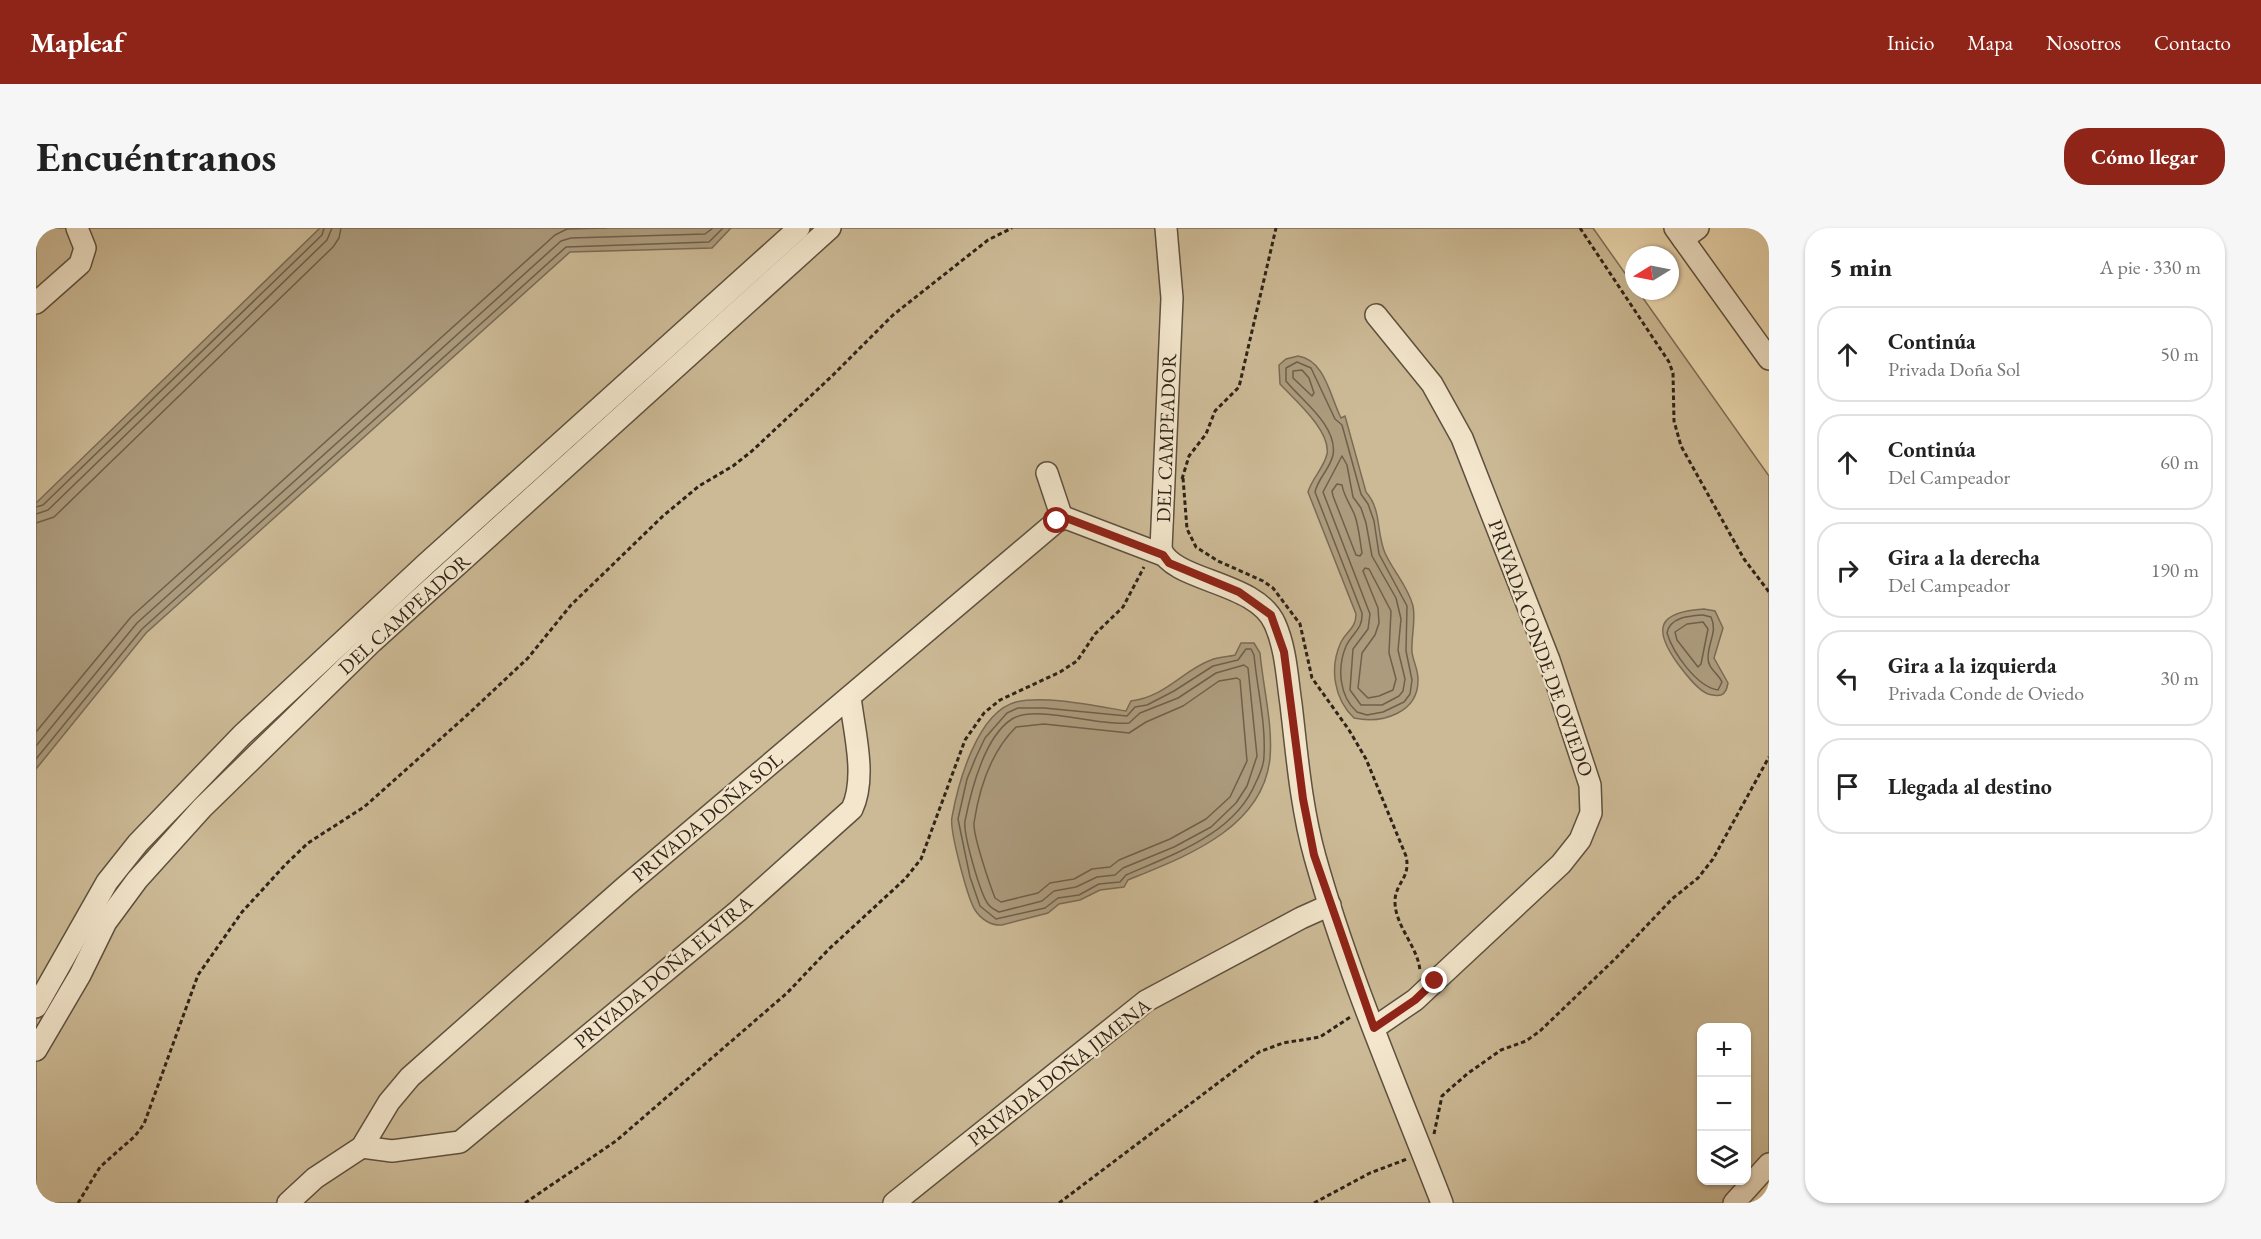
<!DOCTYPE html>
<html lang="es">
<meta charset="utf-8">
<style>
:root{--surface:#fff;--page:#f6f6f6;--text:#222;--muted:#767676;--line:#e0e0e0;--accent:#8f2418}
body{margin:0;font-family:"EB Garamond",serif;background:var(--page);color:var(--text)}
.controls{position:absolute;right:18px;bottom:18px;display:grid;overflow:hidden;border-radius:12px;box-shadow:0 2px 4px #0004}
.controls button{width:54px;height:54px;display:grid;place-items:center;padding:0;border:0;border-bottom:2px solid var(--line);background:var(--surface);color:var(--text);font:30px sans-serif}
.compass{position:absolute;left:1589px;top:18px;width:54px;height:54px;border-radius:50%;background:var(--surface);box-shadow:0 2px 4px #0004;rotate:260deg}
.stop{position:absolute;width:18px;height:18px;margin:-14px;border:4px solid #8f2418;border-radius:50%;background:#fff}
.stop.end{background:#8f2418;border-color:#fff;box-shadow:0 2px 6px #0008}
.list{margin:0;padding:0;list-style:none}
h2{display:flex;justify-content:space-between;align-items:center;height:78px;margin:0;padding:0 24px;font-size:26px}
h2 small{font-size:20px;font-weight:400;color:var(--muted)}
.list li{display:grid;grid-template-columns:39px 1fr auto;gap:18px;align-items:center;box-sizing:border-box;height:96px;margin:0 12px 12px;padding:0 12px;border:2px solid var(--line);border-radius:24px}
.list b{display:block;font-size:22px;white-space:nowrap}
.list p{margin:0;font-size:20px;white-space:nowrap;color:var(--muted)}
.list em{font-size:20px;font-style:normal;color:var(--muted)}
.icon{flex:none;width:33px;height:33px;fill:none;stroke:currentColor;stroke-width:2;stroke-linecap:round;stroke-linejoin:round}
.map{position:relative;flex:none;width:1733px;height:975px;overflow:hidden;border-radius:24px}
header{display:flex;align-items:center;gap:36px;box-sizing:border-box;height:84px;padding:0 30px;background:var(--accent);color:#fff}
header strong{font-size:28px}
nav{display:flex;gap:33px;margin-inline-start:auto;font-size:21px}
.intro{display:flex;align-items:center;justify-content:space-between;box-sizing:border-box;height:144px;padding:0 36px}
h1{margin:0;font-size:42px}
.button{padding:15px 27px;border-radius:24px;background:var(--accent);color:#fff;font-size:21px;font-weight:700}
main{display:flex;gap:36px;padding:0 36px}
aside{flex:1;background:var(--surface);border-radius:24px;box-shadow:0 2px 4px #0004}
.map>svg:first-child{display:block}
.green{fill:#ccba96;stroke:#7e6f58;stroke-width:1.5;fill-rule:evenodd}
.water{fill:#ac9b7d;stroke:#7a6b55;stroke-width:1.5}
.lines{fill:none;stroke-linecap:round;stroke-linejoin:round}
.shore{stroke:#6e604b;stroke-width:1.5}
.minor-casing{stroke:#5e513f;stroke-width:24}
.path{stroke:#2f2419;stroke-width:3;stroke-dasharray:4.5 3;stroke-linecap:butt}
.minor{stroke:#f3e6cc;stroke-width:21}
.route{stroke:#8f2418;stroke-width:8}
.labels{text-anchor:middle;stroke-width:4.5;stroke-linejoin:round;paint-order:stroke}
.street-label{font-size:20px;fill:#2f2419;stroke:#f3e6cc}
</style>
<header>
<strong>Mapleaf</strong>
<nav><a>Inicio</a><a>Mapa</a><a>Nosotros</a><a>Contacto</a></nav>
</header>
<div class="intro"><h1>Encuéntranos</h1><a class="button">Cómo llegar</a></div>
<main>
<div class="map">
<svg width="1733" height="975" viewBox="0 0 1733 975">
<rect width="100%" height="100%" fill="#ecd9b0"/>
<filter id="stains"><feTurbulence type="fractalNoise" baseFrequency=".00333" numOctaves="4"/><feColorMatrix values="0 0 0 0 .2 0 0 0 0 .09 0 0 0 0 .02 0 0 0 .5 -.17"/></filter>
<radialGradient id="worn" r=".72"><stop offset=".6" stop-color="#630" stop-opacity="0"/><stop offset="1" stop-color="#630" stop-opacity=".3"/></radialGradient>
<path class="green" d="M0 0H1557L1598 58V63H1602L1733 248V946L1710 975H0ZM1666 800H1710V952H1666Z"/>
<g class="water">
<polygon points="284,0 695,0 676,20 534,24 110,405 0,541 0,275"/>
<path d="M1262 128C1289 132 1294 168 1305 190L1309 188 1330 264C1346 282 1340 304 1349 325 1357 343 1372 358 1377 378 1380 393 1375 409 1376 424 1377 433 1382 441 1382 451 1383 485 1346 496 1318 490 1298 471 1293 440 1305 414 1311 403 1320 400 1320 386L1272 264C1276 250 1288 240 1291 226 1295 203 1259 172 1244 156L1243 137 1250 131Z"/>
<path d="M1668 381 1679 383 1687 400 1678 430 1692 455C1691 460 1690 465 1685 467 1682 468 1675 467 1672 466 1661 462 1649 445 1642 436 1616 400 1622 384 1668 381Z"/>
<path d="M1205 415H1218L1224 425C1227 459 1237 496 1234 530 1227 601 1148 629 1092 652L1088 659 1064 662 1044 672 1023 676 1012 685 966 697C955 698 945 691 939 682 932 671 913 602 916 589 922 556 941 484 980 474 1009 467 1060 478 1090 483L1095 473C1131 468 1147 442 1175 432 1182 429 1192 429 1199 427Z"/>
</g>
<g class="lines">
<g class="shore">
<path d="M1261 134 1275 140 1299 191 1306 197 1325 266 1332 276 1338 293 1343 326 1371 378 1370 423 1376 452 1374 466 1368 474 1347 484 1331 487 1321 484C1303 468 1301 440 1310 418 1317 404 1327 401 1326 385L1279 264C1282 250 1294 241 1297 227 1302 198 1265 172 1250 153V140Z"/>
<polygon points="1266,142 1273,150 1278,165 1276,168 1257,150 1257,143"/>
<polygon points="1306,228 1311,237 1317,269 1325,280 1330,295 1336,328 1360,370 1365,391 1362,422 1369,451 1367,463 1363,468 1346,477 1325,477 1314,462 1317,421 1332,401 1334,386 1287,264"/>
<path d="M1301 256 1306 257C1308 269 1315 277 1319 288 1323 300 1324 313 1326 325L1324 328 1320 327 1297 268 1296 263Z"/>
<polyline points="0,279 7,277 286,7 288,0"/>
<polyline points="0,286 12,282 291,12 296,0"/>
<polyline points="0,295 18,289 297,19 303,10 305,0"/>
<polygon points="1329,340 1333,341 1355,383 1353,425 1360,451 1357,462 1343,468 1332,470 1322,460 1326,425 1339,407 1343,395 1342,380 1327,343"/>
<path d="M1667 387 1675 389C1682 404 1672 413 1672 430 1672 441 1682 445 1686 454L1682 462C1661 459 1637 425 1631 405 1634 389 1653 388 1667 387Z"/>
<polygon points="1667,394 1672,401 1665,436 1662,439 1641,412 1639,404 1651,396"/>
<path d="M1210 421H1215L1218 427C1221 460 1230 495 1228 528 1228 537 1224 546 1220 554 1199 606 1138 626 1090 647L1084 654 1063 656 1043 667 1022 670 1009 680 960 691 944 678 934 649 922 591 931 551 940 529 949 510 971 485 982 480H1008L1091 488 1099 479 1111 477 1138 463 1177 438 1202 432Z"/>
<path d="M1208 437 1212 440 1221 528 1211 558 1200 575 1175 599 1138 619 1087 640 1079 647 1061 649 1040 659 1018 663 1006 673 963 684C959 682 955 680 952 676 944 665 927 606 929 593 935 563 948 509 976 491 1000 476 1065 499 1093 495L1104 485 1142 470 1180 445Z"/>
<path d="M1201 450 1204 452 1211 533 1194 569 1170 591 1134 611 1083 632 1074 639 1056 641 1038 651 1014 655 1002 665 965 674 959 670C954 657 937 608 938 595 943 561 955 524 980 499L1008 496 1093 505 1110 494 1147 478 1183 453Z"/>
<polyline points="0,504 95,389 519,7 531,1 570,0"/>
<polyline points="0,518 101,395 525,13 535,10 669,6 677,0"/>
<polyline points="0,531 106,401 530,19 673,14 687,0"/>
</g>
<defs>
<g id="minor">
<path d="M1130 0 1136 70 1125 321C1137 354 1221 353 1239 396 1250 421 1251 449 1255 476 1261 527 1265 579 1279 629 1312 747 1362 861 1406 975"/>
<polyline points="1639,0 1733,131"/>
<polyline points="1647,11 1662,0"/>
<polyline points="0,75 44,36 49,20 41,0"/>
<polyline points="1011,245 1026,290"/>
<polyline points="0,779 71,654 102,615 206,507 391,335 763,0"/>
<polyline points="1338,800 1379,772 1525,636 1544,612 1555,585 1554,557 1513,432 1426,210 1396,156 1340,87"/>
<polyline points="0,822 44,747 70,694 101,652 166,580 336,414 794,0"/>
<path d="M326 919 356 923 424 914 702 683 816 581C831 549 818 503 814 469"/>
<polyline points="252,975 279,950 326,919 353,874 374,849 590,658 1021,293 1030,290 1127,327"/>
<polyline points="858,975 1110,773 1265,690 1294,677"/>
<polyline points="1698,975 1733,936"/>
</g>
</defs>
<use href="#minor" class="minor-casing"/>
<g class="path">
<polyline points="1544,0 1633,134 1637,145 1638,193 1645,218 1708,331 1733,364"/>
<path d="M1147 250 1151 301 1160 319 1182 333 1227 353 1237 360 1264 396 1276 450 1313 502 1330 531 1370 628C1375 650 1360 654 1359 672 1358 698 1383 719 1384 744"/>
<polyline points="1146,251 1153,228 1170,206 1179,183 1203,159 1240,0"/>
<polyline points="1398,906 1406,868 1431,846 1465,822 1490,813 1504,803 1580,730 1636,671 1662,650 1677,631 1733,529"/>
<polyline points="42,975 64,939 99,908 108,896 162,747 206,684 250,636 272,615 328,579 428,490 492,430 535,377 627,288 663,258 697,238 716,223 796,148 857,87 952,12 976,0"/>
<polyline points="489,975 580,913 751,765 793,721 869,651 885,631 929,512 948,485 964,472 1024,444 1041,433 1059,406 1087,379 1108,339"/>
<polyline points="1023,975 1223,824 1247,815 1284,809 1316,788"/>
<polyline points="1278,975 1334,945 1371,931"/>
</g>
<use href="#minor" class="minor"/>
</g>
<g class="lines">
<polyline class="route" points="1021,293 1030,290 1127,327 1133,335 1203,364 1235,387 1248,424 1267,571 1278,627 1338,800 1379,772 1399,753"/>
</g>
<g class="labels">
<g class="street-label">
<text transform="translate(1130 210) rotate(-88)" y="7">DEL CAMPEADOR</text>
<text transform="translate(368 386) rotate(-42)" y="7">DEL CAMPEADOR</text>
<text transform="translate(1505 420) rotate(70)" y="7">PRIVADA CONDE DE OVIEDO</text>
<text transform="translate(671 589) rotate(-40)" y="7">PRIVADA DOÑA SOL</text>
<text transform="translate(627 744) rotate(-40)" y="7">PRIVADA DOÑA ELVIRA</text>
<text transform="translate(1023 844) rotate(-38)" y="7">PRIVADA DOÑA JIMENA</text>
</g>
</g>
<rect width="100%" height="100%" filter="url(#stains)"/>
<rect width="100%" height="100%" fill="url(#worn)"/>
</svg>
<div class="controls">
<button>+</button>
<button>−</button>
<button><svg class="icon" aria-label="layers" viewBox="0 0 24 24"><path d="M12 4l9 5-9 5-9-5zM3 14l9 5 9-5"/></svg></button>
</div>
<svg class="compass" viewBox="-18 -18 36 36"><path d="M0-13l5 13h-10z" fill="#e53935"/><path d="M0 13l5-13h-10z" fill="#767676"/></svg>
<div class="stop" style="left:1021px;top:293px"></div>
<div class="stop end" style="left:1399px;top:753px"></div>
</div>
<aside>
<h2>5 min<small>A pie · 330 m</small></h2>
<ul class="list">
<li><svg class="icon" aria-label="ahead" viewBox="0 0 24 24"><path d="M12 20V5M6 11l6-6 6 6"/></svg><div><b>Continúa</b><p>Privada Doña Sol</p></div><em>50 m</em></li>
<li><svg class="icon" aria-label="ahead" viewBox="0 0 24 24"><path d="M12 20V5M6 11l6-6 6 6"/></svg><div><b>Continúa</b><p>Del Campeador</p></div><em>60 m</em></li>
<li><svg class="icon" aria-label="right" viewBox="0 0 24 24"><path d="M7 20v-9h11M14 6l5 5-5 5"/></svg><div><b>Gira a la derecha</b><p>Del Campeador</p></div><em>190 m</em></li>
<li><svg class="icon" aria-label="left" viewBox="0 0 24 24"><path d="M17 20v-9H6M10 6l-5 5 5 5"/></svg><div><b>Gira a la izquierda</b><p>Privada Conde de Oviedo</p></div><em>30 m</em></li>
<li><svg class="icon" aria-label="arrive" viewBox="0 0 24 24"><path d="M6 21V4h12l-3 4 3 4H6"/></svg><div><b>Llegada al destino</b></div></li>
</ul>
</aside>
</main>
